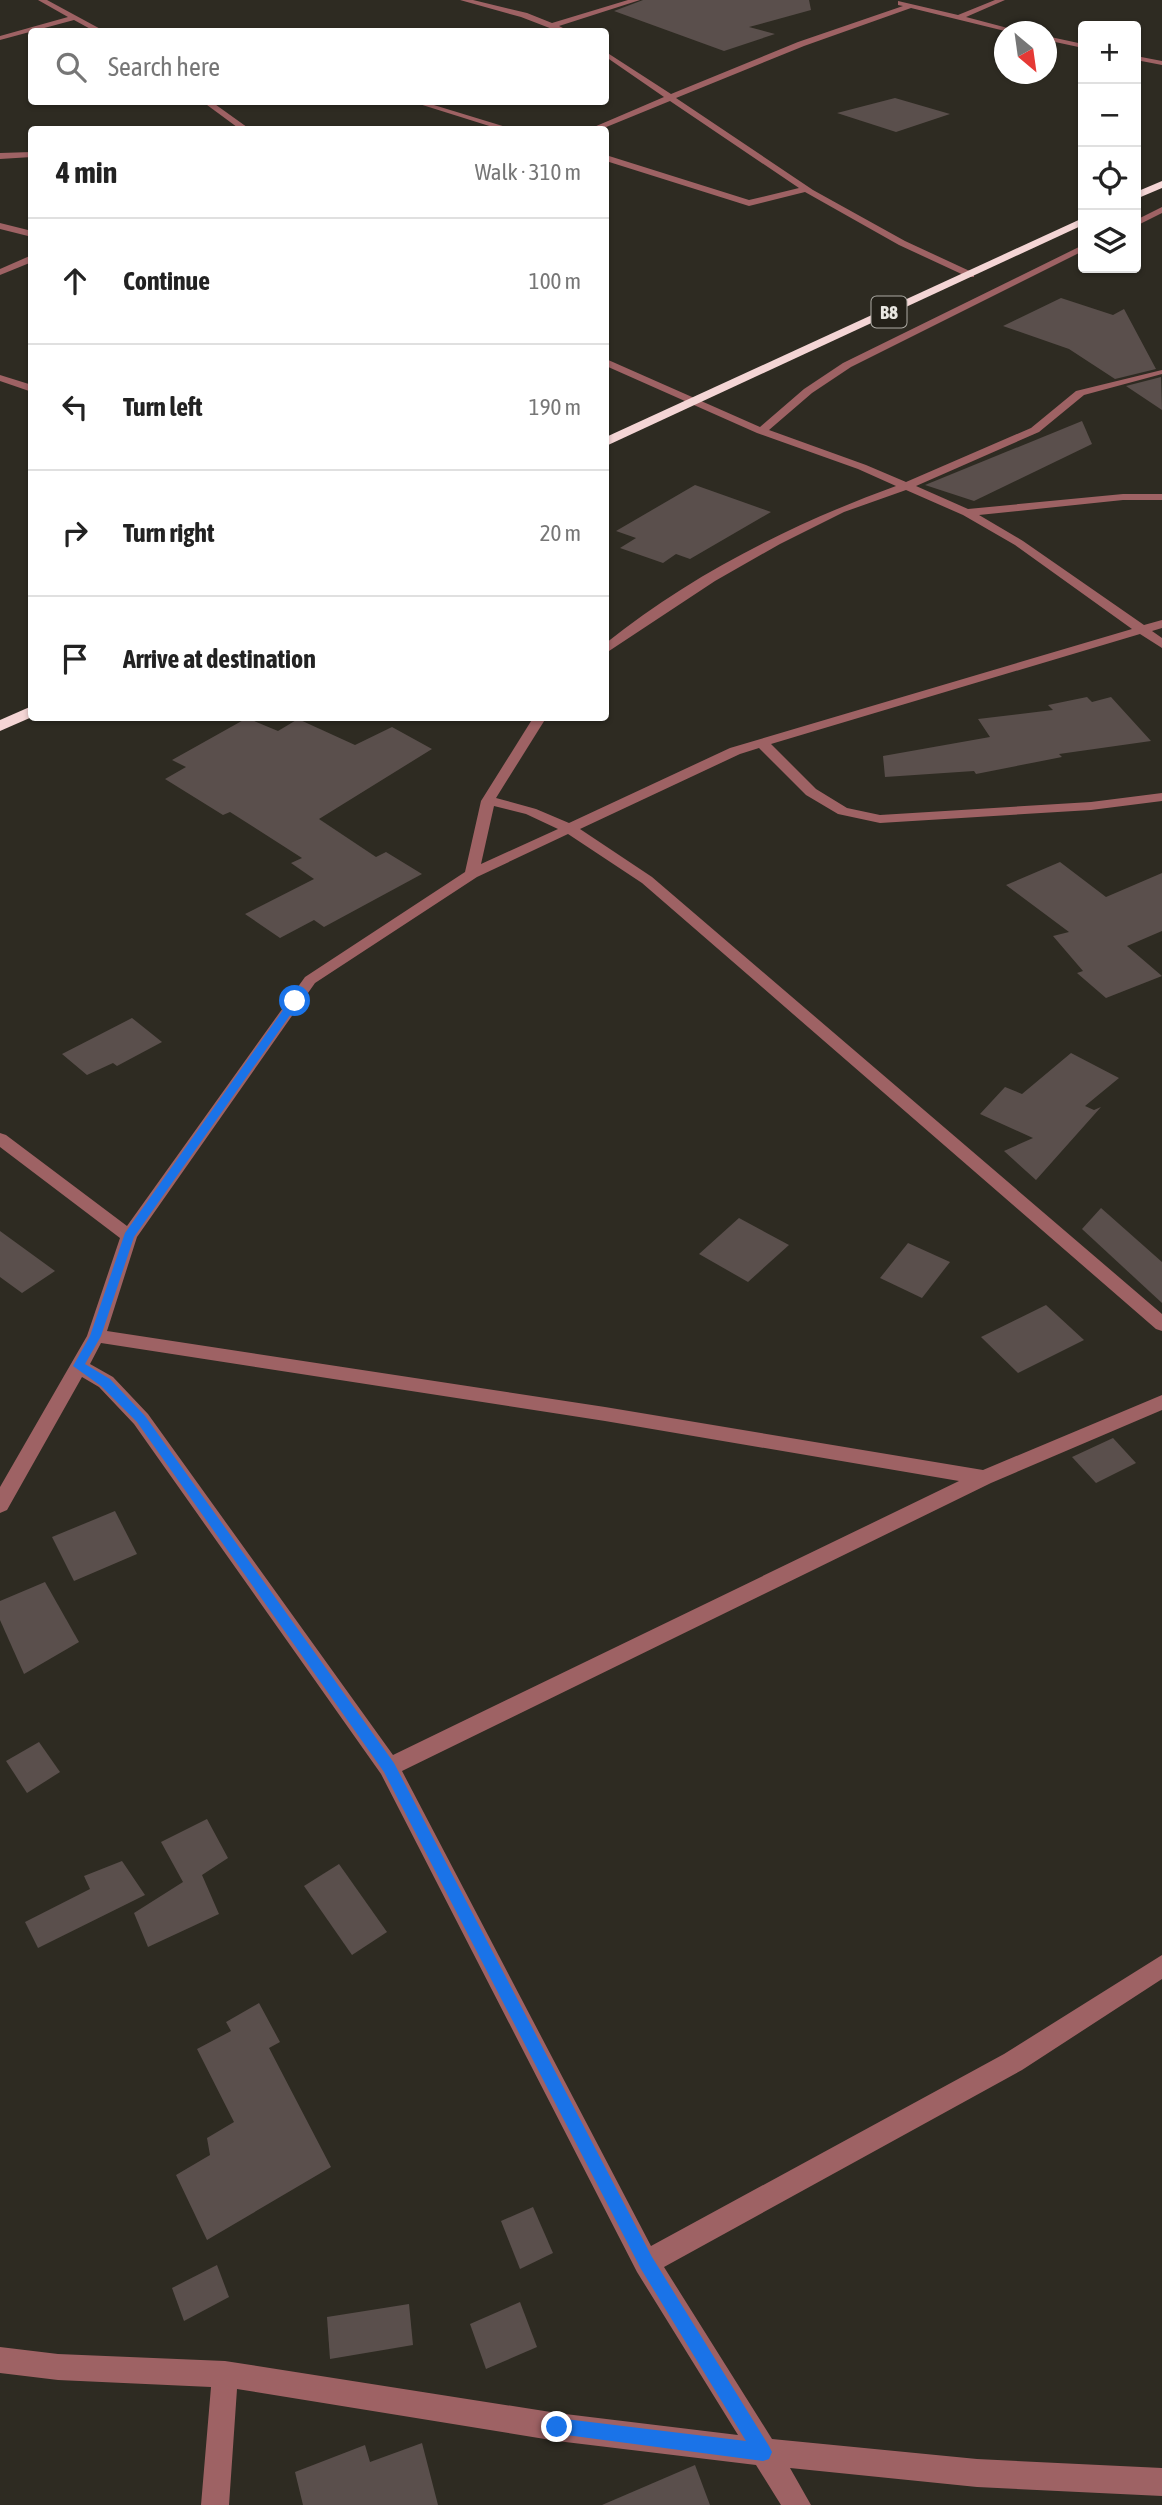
<!DOCTYPE html>
<meta charset="utf-8">
<style>
:root{--surface:#fff;--page:#f2f2f2;--text:#222;--muted:#767676;--line:#e0e0e0}
body{margin:0;font-family:"Asap Condensed",sans-serif;background:var(--page);color:var(--text)}
.controls{position:absolute;right:21px;top:21px;display:grid;overflow:hidden;border-radius:7px;box-shadow:0 2px 5px #0004}
.controls button{width:63px;height:63px;display:grid;place-items:center;padding:0;border:0;border-bottom:2px solid var(--line);background:var(--surface);color:var(--text);font:35px sans-serif}
.compass{position:absolute;left:994px;top:21px;width:63px;height:63px;border-radius:50%;background:var(--surface);box-shadow:0 2px 5px #0004;rotate:151deg}
.stop{position:absolute;width:21px;height:21px;margin:-16px;border:5px solid #1a73e8;border-radius:50%;background:#fff}
.stop.end{background:#1a73e8;border-color:#fff;box-shadow:0 2px 7px #0008}
.list{margin:0;padding:0;list-style:none}
h2{display:flex;justify-content:space-between;align-items:center;height:91px;margin:0;padding:0 28px;font-size:30px}
h2 small{font-size:23px;font-weight:400;color:var(--muted)}
.list li{display:grid;grid-template-columns:46px 1fr auto;gap:21px;align-items:center;box-sizing:border-box;height:126px;padding:0 28px;border-top:2px solid var(--line)}
.list b{display:block;font-size:26px;white-space:nowrap}
.list em{font-size:23px;font-style:normal;color:var(--muted)}
.icon{flex:none;width:38px;height:38px;fill:none;stroke:currentColor;stroke-width:2;stroke-linecap:round;stroke-linejoin:round}
.map{position:relative;flex:none;width:1162px;height:2505px;overflow:hidden}
.search{position:absolute;background:var(--surface);box-shadow:0 2px 5px #0004;left:28px;top:28px;width:581px;height:77px;display:flex;align-items:center;gap:18px;box-sizing:border-box;padding:0 24px;border-radius:7px;color:var(--muted);font-size:26px}
.panel{position:absolute;background:var(--surface);box-shadow:0 2px 5px #0004;left:28px;top:126px;width:581px;height:595px;border-radius:7px}
.map>svg:first-child{display:block}
.building{fill:#5a4f4c}
.lines{fill:none;stroke-linecap:round;stroke-linejoin:round}
.minor{fill:#9e6264;fill-rule:evenodd}
.highway{fill:#f4d5d5;fill-rule:evenodd}
.route{fill:#1a73e8}
.labels{text-anchor:middle;stroke-width:6;stroke-linejoin:round;paint-order:stroke}
.shield{fill:#242119;stroke:#adaba4;stroke-width:2}
.shield-label{font-size:19px;font-weight:bold;fill:#e8e6e0}
</style>
<div class="map">
<svg width="1162" height="2505" viewBox="0 0 1162 2505">
<rect width="100%" height="100%" fill="#2e2b22"/>
<g class="building">
<polygon points="643,0 809,0 811,10 749,27 775,34 724,51 614,11"/>
<polygon points="895,98 950,114 896,132 837,113"/>
<polygon points="1061,298 1113,315 1124,309 1156,369 1115,379 1069,349 1003,326"/>
<polygon points="1161,377 1162,410 1126,386"/>
<polygon points="1082,421 1092,444 974,501 925,485"/>
<polygon points="695,485 771,512 690,559 676,554 663,563 620,548 636,538 616,531"/>
<polygon points="1087,697 1092,702 1111,697 1151,741 1059,754 1062,757 976,774 974,771 885,777 883,756 990,737 978,719 1053,710 1048,705"/>
<polygon points="247,718 278,731 298,719 355,745 392,727 432,749 319,819 376,857 386,852 422,874 324,927 314,920 280,938 245,914 314,879 291,863 302,858 230,812 223,815 165,779 186,767 172,760"/>
<polygon points="1060,862 1106,897 1162,873 1162,931 1127,946 1162,976 1106,998 1077,973 1083,971 1053,936 1069,932 1006,885"/>
<polygon points="132,1018 162,1042 117,1066 113,1063 87,1075 62,1054"/>
<polygon points="1071,1053 1119,1078 1085,1106 1094,1110 1101,1107 1036,1180 1004,1151 1033,1138 980,1114 1005,1087 1022,1094"/>
<polygon points="1101,1208 1162,1262 1162,1303 1082,1229"/>
<polygon points="739,1218 789,1245 748,1282 699,1254"/>
<polygon points="0,1231 55,1271 22,1293 0,1277"/>
<polygon points="908,1243 950,1262 922,1298 880,1278"/>
<polygon points="1046,1305 1084,1340 1018,1373 981,1337"/>
<polygon points="1113,1438 1136,1463 1096,1483 1072,1457"/>
<polygon points="115,1511 137,1554 74,1581 52,1537"/>
<polygon points="45,1582 79,1642 24,1674 0,1620 0,1601"/>
<polygon points="39,1742 60,1772 27,1793 6,1761"/>
<polygon points="207,1819 228,1858 202,1875 219,1914 148,1947 134,1913 183,1882 161,1842"/>
<polygon points="122,1861 145,1895 38,1948 25,1922 90,1889 84,1876"/>
<polygon points="339,1864 387,1932 352,1955 304,1886"/>
<polygon points="259,2003 280,2042 269,2048 331,2167 207,2240 176,2175 210,2155 207,2138 234,2122 197,2049 231,2031 226,2022"/>
<polygon points="533,2207 553,2253 520,2269 501,2221"/>
<polygon points="217,2265 229,2297 184,2321 172,2288"/>
<polygon points="520,2302 537,2347 486,2369 470,2324"/>
<polygon points="409,2304 413,2345 330,2359 327,2317"/>
<polygon points="422,2443 438,2505 303,2505 295,2472 365,2445 370,2462"/>
<polygon points="695,2465 710,2505 602,2505"/>
</g>
<g class="lines">
<g class="minor">
<polygon points="38,0 47,0 106,32 96,32 74,20 0,40 0,36 68,17"/>
<polygon points="460,0 473,0 527,13 552,23 628,0 640,0 559,26 571,32 560,32 521,17"/>
<polygon points="995,0 1005,0 966,17 1023,32 1009,32 911,8 804,46 676,98 813,190 905,241 974,273 974,277 968,277 899,245 805,192 749,206 606,161 606,156 609,156 749,200 799,188 670,101 599,130 587,130 664,97 606,57 606,52 671,94 798,42 903,6 898,5 898,1 958,15"/>
<polygon points="1046,36 1083,44 1083,48 1046,40"/>
<polygon points="1136,56 1162,61 1162,65 1136,60"/>
<polygon points="203,102 212,102 251,130 241,130"/>
<polygon points="413,102 424,102 516,130 502,130"/>
<polygon points="32,152 32,157 0,159 0,153"/>
<polygon points="1162,207 1162,213 1136,226 1136,220"/>
<polygon points="0,223 32,231 32,237 0,229"/>
<path d="M1083 245V251L851 367 812 393 769 430 866 465 906 482 1031 428 1076 391 1162 370V374L1084 395 1039 432 916 486 968 509 1123 494H1162V500H1123L979 515 1023 541 1144 625 1162 620V628L1152 631 1162 638V648L1140 634 771 744 816 789 847 808 880 815 1091 802 1162 793V801L1091 810 880 823 838 814 806 795 759 748 740 754 580 829 652 877 1162 1314V1331L1156 1329 642 883 568 834 477 877 315 983 137 1237 107 1331 605 1407 983 1470 1162 1395V1410L991 1483 402 1771 651 2246 1004 2054 1162 1955V1979L1022 2070 664 2267 772 2439 977 2459 1162 2468V2496L977 2487 790 2468 811 2505H781L756 2465 557 2441 237 2389 229 2505H201L211 2387 58 2380 0 2373V2347L58 2354 225 2361 557 2413 738 2435 637 2272 381 1774 134 1424 99 1387 82 1377 7 1510 0 1513V1487L87 1336 120 1238 0 1147V1133L6 1135 127 1226 305 977 465 872 481 801 533 718H546L496 798 536 809 569 823 730 748 1132 629 1015 545 963 515 906 490 844 512 780 544 715 581 606 653V643C690 575 794 523 896 486L858 469 757 433 606 366V359L760 427 804 389 843 363ZM494 806 526 814 558 829 481 864ZM101 1343 605 1421 959 1481 393 1755 148 1414 113 1377 90 1364Z"/>
<polygon points="32,255 32,262 0,275 0,269"/>
<polygon points="0,375 32,385 32,392 0,381"/>
</g>
<g class="highway">
<polygon points="1162,181 1162,188 1136,199 1136,192"/>
<polygon points="1083,218 1083,225 606,446 606,437"/>
<polygon points="32,706 32,717 0,731 0,720"/>
</g>
</g>
<polygon class="route" points="291,999 300,1001 134,1237 101,1336 85,1364 110,1379 145,1416 394,1763 652,2257 769,2446 772,2452 769,2459 763,2461 551,2433 548,2427 551,2421 557,2418 746,2441 641,2269 384,1772 137,1422 101,1386 73,1366 90,1336 125,1233"/>
<g class="labels">
<rect class="shield" x="871.5" y="296.5" width="35" height="31" rx="5"/>
<g class="shield-label">
<text x="889" y="319">B8</text>
</g>
</g>
</svg>
<div class="controls">
<button>+</button>
<button>−</button>
<button><svg class="icon" aria-label="locate" viewBox="0 0 24 24"><circle cx="12" cy="12" r="6"/><path d="M12 2v4M12 18v4M2 12h4M18 12h4"/></svg></button>
<button><svg class="icon" aria-label="layers" viewBox="0 0 24 24"><path d="M12 4l9 5-9 5-9-5zM3 14l9 5 9-5"/></svg></button>
</div>
<svg class="compass" viewBox="-18 -18 36 36"><path d="M0-13l5 13h-10z" fill="#e53935"/><path d="M0 13l5-13h-10z" fill="#767676"/></svg>
<div class="stop" style="left:295px;top:1001px"></div>
<div class="stop end" style="left:557px;top:2427px"></div>
<div class="search"><svg class="icon" aria-label="search" viewBox="0 0 24 24"><circle cx="10" cy="10" r="6"/><path d="M15 15l6 6"/></svg>Search here</div>
<section class="panel">
<h2>4 min<small>Walk · 310 m</small></h2>
<ul class="list">
<li><svg class="icon" aria-label="ahead" viewBox="0 0 24 24"><path d="M12 20V5M6 11l6-6 6 6"/></svg><div><b>Continue</b></div><em>100 m</em></li>
<li><svg class="icon" aria-label="left" viewBox="0 0 24 24"><path d="M17 20v-9H6M10 6l-5 5 5 5"/></svg><div><b>Turn left</b></div><em>190 m</em></li>
<li><svg class="icon" aria-label="right" viewBox="0 0 24 24"><path d="M7 20v-9h11M14 6l5 5-5 5"/></svg><div><b>Turn right</b></div><em>20 m</em></li>
<li><svg class="icon" aria-label="arrive" viewBox="0 0 24 24"><path d="M6 21V4h12l-3 4 3 4H6"/></svg><div><b>Arrive at destination</b></div></li>
</ul>
</section>
</div>
